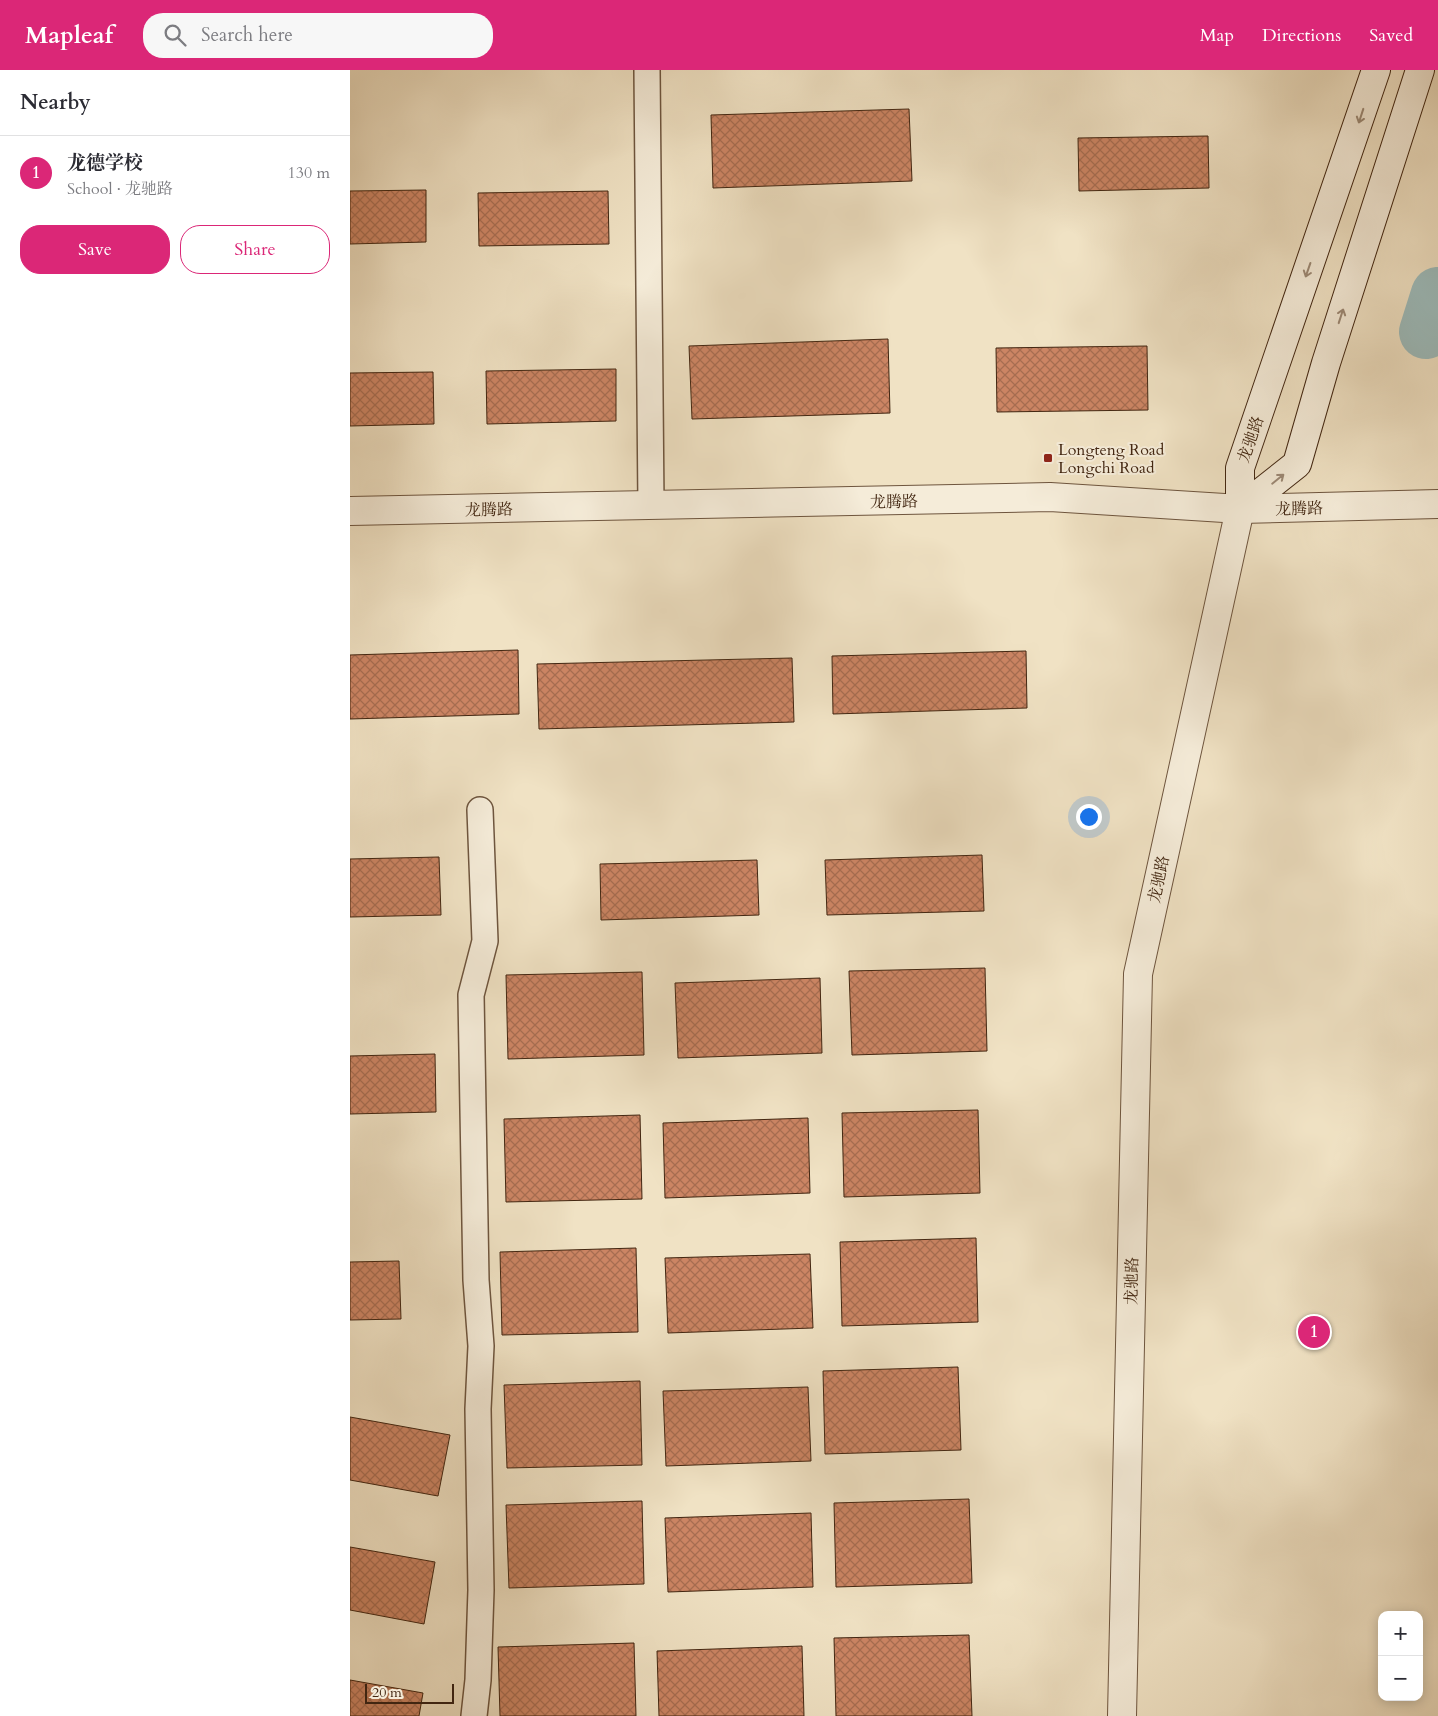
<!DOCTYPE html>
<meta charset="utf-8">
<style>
:root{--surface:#fff;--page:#f7f7f7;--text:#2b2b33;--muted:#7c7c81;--line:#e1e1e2;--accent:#db2777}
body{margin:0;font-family:Cardo,"Noto Serif SC",serif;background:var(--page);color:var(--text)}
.controls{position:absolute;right:15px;bottom:15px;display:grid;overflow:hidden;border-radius:10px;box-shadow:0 2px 12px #0003}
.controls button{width:45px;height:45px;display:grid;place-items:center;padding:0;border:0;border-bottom:1px solid var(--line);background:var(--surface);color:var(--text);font:25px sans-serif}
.scale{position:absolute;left:15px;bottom:12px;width:89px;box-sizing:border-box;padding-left:5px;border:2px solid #422611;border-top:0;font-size:14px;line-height:18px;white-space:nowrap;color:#422611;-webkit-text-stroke:4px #f5ecd9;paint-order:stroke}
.you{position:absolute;left:738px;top:746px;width:18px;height:18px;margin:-12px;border:4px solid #fff;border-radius:50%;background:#1a73e8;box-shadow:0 0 0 8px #1a73e833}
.badge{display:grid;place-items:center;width:32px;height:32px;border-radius:50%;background:var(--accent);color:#fff;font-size:16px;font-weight:700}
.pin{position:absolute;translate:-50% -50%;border:2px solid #fff;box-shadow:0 1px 5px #0006}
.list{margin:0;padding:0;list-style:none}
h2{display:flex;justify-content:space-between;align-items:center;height:65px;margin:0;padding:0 20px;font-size:21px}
h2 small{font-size:16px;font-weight:400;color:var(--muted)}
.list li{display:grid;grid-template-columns:32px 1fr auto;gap:15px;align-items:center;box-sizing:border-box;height:75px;padding:0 20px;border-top:1px solid var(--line)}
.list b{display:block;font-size:19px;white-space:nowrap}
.list p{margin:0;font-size:16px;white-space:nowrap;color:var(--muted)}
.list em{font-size:16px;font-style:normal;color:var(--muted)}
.actions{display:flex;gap:10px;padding:15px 20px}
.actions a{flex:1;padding:11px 0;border:1px solid var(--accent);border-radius:20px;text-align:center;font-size:18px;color:var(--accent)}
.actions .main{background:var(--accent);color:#fff}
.icon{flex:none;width:28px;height:28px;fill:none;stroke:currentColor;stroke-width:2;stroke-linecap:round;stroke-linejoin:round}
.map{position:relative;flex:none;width:1088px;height:1646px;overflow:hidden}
header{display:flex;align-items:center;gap:30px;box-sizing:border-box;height:70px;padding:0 25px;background:var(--accent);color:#fff}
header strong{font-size:24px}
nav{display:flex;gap:28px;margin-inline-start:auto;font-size:18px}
.search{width:350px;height:45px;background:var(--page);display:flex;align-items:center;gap:12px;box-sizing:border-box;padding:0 18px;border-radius:20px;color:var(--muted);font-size:19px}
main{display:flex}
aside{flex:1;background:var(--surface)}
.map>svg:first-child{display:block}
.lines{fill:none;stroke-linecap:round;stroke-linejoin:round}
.river{stroke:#9dbcbc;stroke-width:54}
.building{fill:url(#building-cross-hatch);stroke:#422611}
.minor-casing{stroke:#6e553e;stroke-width:28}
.tertiary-casing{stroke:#6e553e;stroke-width:30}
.secondary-casing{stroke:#422611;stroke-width:30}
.minor{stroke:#f5ecd9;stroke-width:25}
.tertiary{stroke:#f5ecd9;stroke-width:28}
.secondary{stroke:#f5ecd9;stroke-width:28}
.oneway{stroke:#9c8975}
.poi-dot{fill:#8f2418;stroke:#f5ecd9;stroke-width:2}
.labels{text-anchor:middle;stroke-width:4;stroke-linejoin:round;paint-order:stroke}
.street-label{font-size:16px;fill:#422611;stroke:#f5ecd9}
.poi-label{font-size:16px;fill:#422611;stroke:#f5ecd9;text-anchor:start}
</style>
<header>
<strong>Mapleaf</strong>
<div class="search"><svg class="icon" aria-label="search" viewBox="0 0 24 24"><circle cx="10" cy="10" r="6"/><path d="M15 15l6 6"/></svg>Search here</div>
<nav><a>Map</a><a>Directions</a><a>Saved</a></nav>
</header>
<main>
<aside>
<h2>Nearby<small></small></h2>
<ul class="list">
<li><span class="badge">1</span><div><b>龙德学校</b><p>School · 龙驰路</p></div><em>130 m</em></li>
</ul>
<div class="actions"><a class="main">Save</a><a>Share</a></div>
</aside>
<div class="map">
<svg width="1088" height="1646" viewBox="0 0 1088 1646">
<defs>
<pattern id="building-cross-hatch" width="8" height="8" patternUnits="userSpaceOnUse" patternTransform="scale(1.25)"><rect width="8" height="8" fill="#cc8564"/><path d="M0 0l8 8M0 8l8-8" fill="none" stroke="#a76d51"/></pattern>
</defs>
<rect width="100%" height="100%" fill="#f0e2c4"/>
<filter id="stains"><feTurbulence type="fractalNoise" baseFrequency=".004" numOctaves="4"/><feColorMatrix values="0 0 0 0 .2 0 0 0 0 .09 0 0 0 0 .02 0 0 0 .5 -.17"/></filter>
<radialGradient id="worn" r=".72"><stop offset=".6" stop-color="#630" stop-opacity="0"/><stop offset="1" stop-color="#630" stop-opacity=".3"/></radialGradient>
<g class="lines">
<polyline class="river" points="1076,262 1088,224"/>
</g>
<g class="building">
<polygon points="559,39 562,111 363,118 361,45"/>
<polygon points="858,66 859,118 729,121 728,68"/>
<polygon points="76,120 76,172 0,174 0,121"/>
<polygon points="258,121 259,174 129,176 128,123"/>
<polygon points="538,269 540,343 342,349 339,276"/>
<polygon points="797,276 798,340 647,342 646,278"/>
<polygon points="266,299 266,351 137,354 136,301"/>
<polygon points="83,302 84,354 0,356 0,303"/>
<polygon points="168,580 169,644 0,649 0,585"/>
<polygon points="676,581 677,638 483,644 482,586"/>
<polygon points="442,588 444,652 189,659 187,594"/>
<polygon points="632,785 634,841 477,845 475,790"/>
<polygon points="89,787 91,845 0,847 0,789"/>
<polygon points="407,790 409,845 251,850 250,794"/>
<polygon points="635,898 637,981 502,985 499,901"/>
<polygon points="292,902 294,985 158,989 156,905"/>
<polygon points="470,908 472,983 328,988 325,913"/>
<polygon points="85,984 86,1042 0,1044 0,986"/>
<polygon points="628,1040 630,1123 494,1127 492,1043"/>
<polygon points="290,1045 292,1129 156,1132 154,1049"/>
<polygon points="458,1048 460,1123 315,1128 313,1053"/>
<polygon points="626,1168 628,1252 492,1256 490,1172"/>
<polygon points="286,1178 288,1262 152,1265 150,1182"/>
<polygon points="460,1184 463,1258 318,1263 315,1188"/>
<polygon points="49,1191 51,1249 0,1250 0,1192"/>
<polygon points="608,1297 611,1380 475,1384 473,1301"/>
<polygon points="290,1311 292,1395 157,1398 154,1315"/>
<polygon points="458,1317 461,1391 316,1396 313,1321"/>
<polygon points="0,1347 100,1365 88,1426 0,1410"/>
<polygon points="619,1429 622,1513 486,1517 484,1433"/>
<polygon points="292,1431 294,1514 159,1518 156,1435"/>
<polygon points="461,1443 463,1517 318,1522 315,1448"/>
<polygon points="0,1477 85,1492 74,1554 0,1540"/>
<polygon points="619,1565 622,1646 486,1646 484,1568"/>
<polygon points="284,1573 286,1646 150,1646 148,1577"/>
<polygon points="452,1576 454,1646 309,1646 307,1581"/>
<polygon points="0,1610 73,1623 69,1646 0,1646"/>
</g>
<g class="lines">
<defs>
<g id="minor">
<polyline points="297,0 301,435"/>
<polyline points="124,1646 128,1610 131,1520 128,1339 131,1276 126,1210 121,925 135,871 130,740"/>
</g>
<g id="tertiary">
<polyline points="0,441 700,427 890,439 1088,434"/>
<polyline points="772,1646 788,904 890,439"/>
</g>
<g id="secondary">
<polyline points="890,439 947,394 976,293 1070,0"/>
<polyline points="890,439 890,398 1026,0"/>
</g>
</defs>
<use href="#minor" class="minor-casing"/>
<use href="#tertiary" class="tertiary-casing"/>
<use href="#secondary" class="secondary-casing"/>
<use href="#minor" class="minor"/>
<use href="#tertiary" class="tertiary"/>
<use href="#secondary" class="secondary"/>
</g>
<defs><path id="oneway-shaft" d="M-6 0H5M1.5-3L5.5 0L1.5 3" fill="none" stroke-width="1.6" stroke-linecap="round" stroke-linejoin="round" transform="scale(1.25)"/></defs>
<g class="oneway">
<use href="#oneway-shaft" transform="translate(1011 46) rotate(108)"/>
<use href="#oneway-shaft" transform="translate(958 200) rotate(109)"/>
<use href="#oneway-shaft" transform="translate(991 246) rotate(-72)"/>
<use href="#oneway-shaft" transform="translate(928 409) rotate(-39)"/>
</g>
<rect class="poi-dot" x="693" y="383" width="10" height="10" rx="2.5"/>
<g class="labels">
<g class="street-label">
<text transform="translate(900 369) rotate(-71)" y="6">龙驰路</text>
<text transform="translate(544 431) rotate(-1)" y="6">龙腾路</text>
<text transform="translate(949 438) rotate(-2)" y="6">龙腾路</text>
<text transform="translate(139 439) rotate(-1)" y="6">龙腾路</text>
<text transform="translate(808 809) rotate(-78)" y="6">龙驰路</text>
<text transform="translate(781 1211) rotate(-89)" y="6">龙驰路</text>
</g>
<g class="poi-label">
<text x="708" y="385">Longteng Road<tspan x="708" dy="18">Longchi Road</tspan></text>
</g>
</g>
<rect width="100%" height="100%" filter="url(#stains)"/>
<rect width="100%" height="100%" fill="url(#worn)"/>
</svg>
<div class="controls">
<button>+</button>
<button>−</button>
</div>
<div class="scale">20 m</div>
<div class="you"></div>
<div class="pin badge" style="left:964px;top:1262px">1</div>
</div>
</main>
